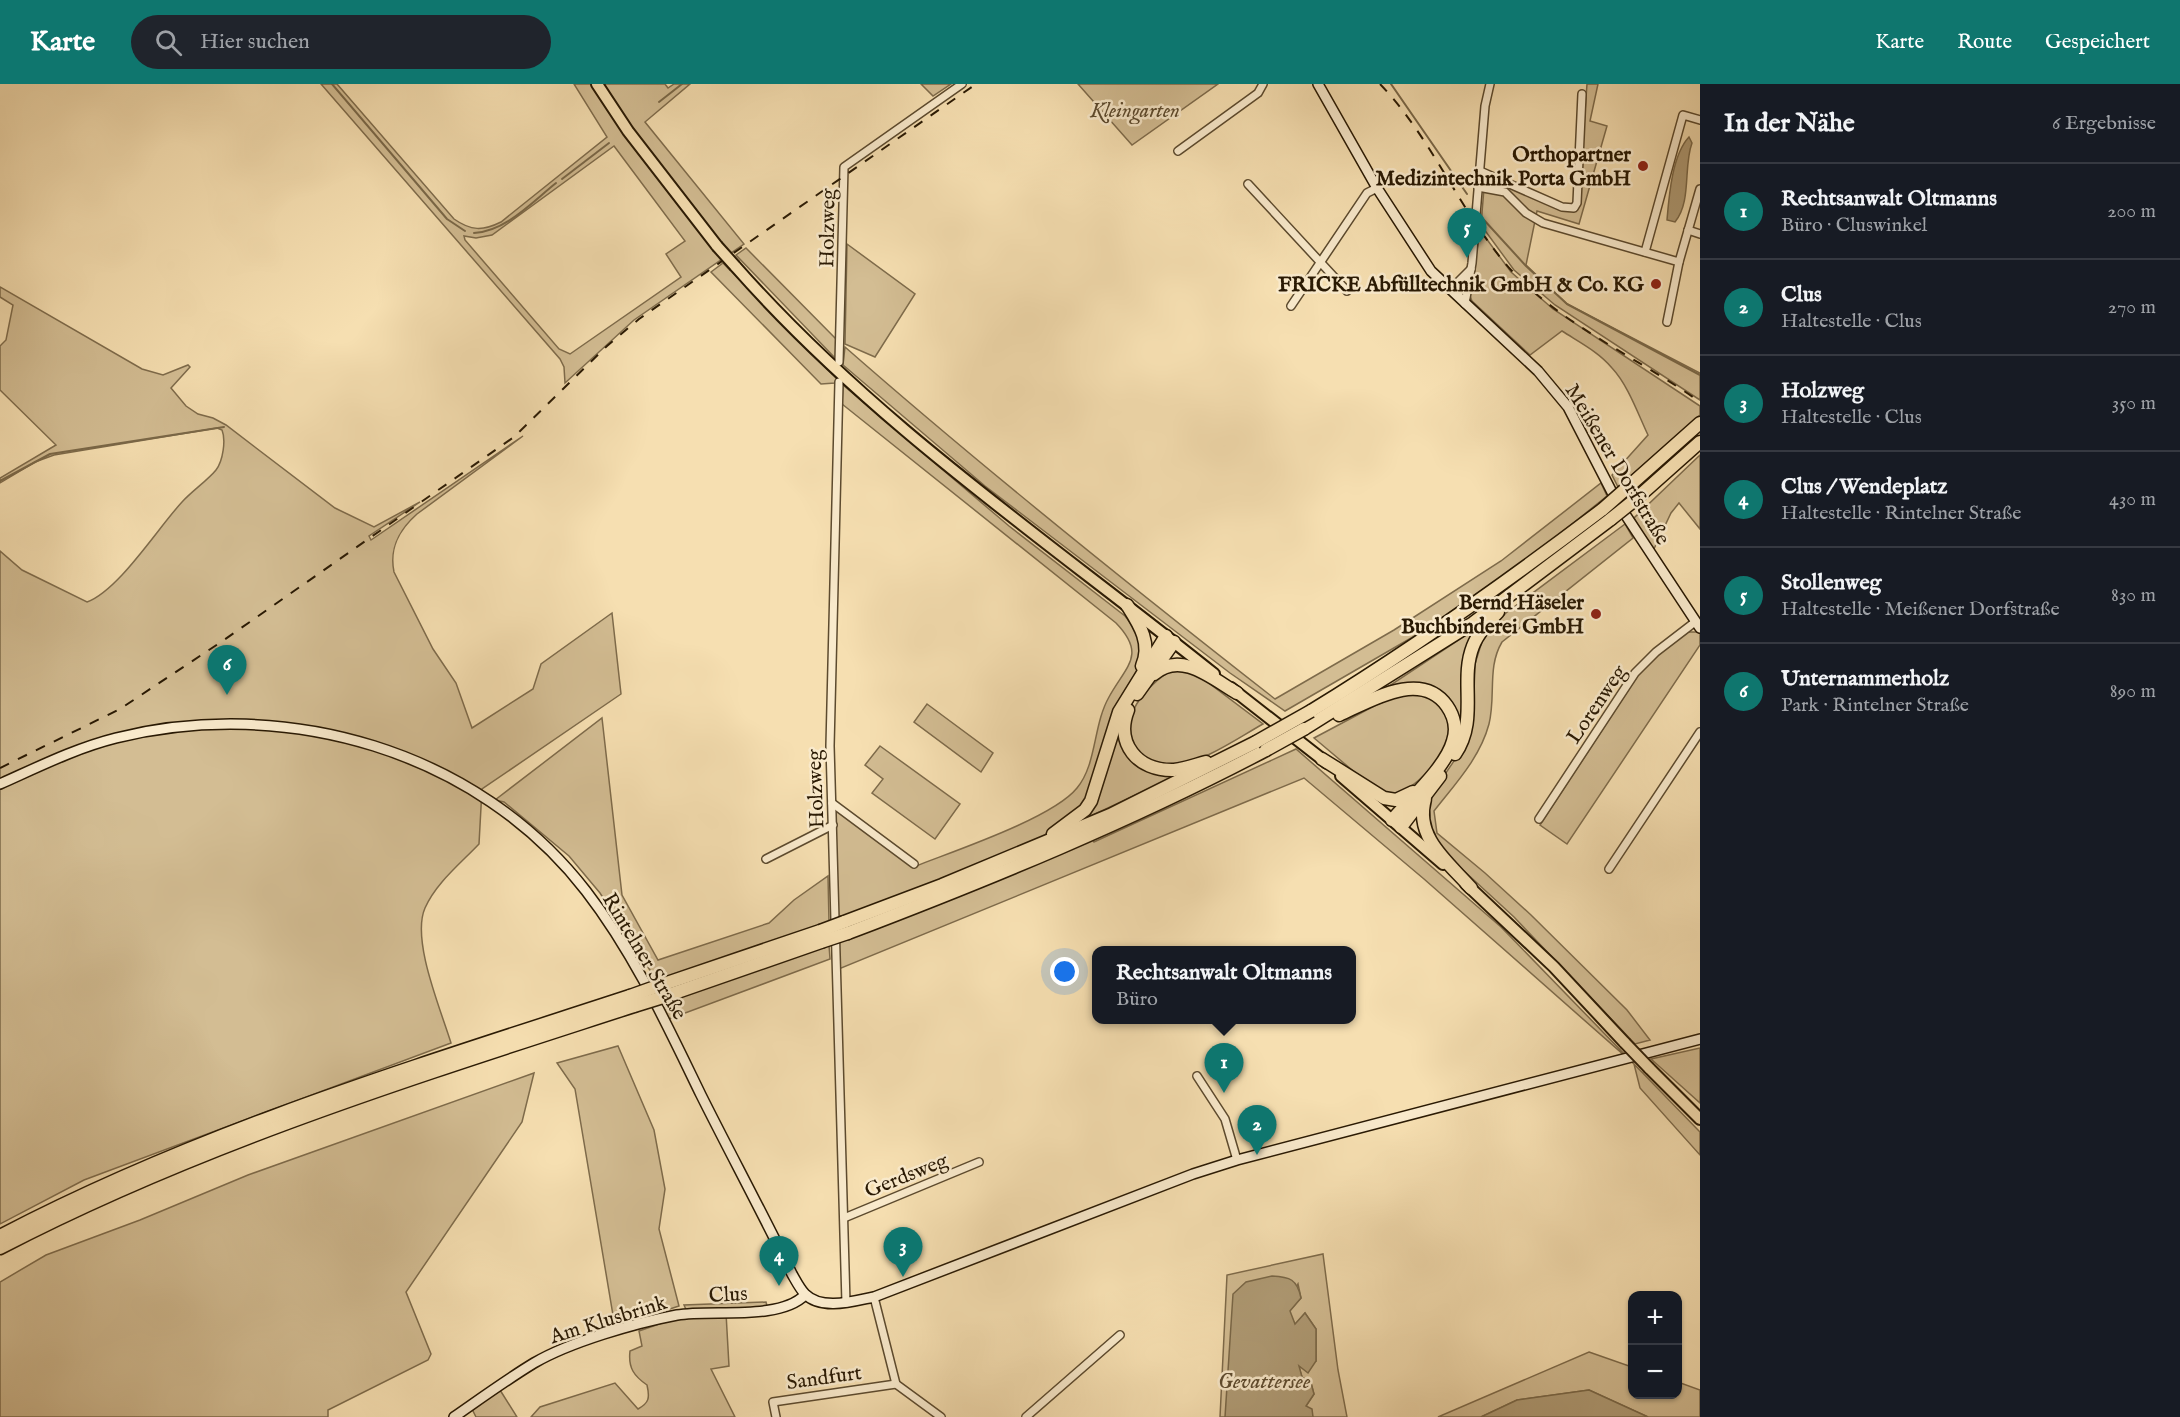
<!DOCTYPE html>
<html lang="de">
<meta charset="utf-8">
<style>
:root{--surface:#171b24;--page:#20242c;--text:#f1f3f6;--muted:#9ea1a6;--line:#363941;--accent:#0f766e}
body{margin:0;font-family:"IM FELL English",serif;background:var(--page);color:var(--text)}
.controls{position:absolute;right:18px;bottom:18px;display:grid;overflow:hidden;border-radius:12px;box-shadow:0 2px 4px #0004}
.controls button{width:54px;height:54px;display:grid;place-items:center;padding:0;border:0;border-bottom:2px solid var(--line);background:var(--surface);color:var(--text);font:30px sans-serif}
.you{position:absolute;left:1065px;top:888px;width:21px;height:21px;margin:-15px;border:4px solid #fff;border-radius:50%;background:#1a73e8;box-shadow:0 0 0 9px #1a73e833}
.badge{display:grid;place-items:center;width:39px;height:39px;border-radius:50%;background:var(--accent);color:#fff;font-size:20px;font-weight:700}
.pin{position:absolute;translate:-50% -50px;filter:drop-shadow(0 2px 3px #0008)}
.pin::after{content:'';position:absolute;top:32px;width:21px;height:18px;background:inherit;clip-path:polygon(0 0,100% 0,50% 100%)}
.popup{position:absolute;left:1092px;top:862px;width:264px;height:78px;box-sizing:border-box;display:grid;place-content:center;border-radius:12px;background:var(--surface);filter:drop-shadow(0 2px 4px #0005);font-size:20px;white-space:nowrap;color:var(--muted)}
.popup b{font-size:22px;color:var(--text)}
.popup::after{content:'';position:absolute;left:50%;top:100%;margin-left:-12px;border:12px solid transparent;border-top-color:var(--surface)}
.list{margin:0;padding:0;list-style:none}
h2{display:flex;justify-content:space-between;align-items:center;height:78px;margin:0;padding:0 24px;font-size:26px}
h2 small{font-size:20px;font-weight:400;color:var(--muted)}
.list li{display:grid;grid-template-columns:39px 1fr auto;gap:18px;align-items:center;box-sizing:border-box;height:96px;padding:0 24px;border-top:2px solid var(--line)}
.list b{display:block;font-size:22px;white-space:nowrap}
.list p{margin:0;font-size:20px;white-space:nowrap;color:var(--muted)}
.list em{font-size:20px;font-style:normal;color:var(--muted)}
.icon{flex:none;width:33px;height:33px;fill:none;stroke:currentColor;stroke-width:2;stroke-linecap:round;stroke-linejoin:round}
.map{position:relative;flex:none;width:1700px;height:1333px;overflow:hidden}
header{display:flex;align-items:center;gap:36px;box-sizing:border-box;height:84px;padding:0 30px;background:var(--accent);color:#fff}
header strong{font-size:28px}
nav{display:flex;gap:33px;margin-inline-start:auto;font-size:21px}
.search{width:420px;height:54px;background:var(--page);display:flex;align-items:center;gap:15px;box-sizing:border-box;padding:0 21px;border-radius:33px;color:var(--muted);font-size:22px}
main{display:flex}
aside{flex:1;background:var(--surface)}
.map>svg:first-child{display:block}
.green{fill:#d3bd93;stroke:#7e6b4b;stroke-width:1.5;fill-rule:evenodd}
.water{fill:#b09c76;stroke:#7a6848;stroke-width:1.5}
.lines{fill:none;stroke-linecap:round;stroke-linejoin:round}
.stream{stroke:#7a6848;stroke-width:2}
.street-casing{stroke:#5c4a2e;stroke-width:10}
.secondary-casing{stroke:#291903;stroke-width:12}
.primary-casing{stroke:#291903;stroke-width:14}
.highway-casing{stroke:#291903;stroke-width:15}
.street{stroke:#f9eacc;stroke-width:7}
.secondary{stroke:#f9eacc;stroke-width:9}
.primary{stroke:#f6dfb1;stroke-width:10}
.highway{stroke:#f6dfb1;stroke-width:12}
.rail{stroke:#291903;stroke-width:2;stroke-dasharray:10 10;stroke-linecap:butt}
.primary-bridge-casing{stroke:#291903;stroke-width:14;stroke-linecap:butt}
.highway-bridge-casing{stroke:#291903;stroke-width:15;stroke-linecap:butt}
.primary-bridge{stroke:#f6dfb1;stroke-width:10}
.highway-bridge{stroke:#f6dfb1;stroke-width:12}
.poi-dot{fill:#8f2418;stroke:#f9eacc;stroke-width:2}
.labels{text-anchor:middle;stroke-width:5;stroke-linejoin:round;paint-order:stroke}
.park-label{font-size:21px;font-style:italic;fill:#5c4a2e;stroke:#f9eacc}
.poi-label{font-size:21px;font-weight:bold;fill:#291903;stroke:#f9eacc;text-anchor:end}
.street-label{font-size:21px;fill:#291903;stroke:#f9eacc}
.water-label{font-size:22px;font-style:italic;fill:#5f4d31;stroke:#f9eacc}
</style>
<header>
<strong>Karte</strong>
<div class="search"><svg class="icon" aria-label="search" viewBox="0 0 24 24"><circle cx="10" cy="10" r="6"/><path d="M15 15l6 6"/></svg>Hier suchen</div>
<nav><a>Karte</a><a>Route</a><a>Gespeichert</a></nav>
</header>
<main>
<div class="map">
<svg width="1700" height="1333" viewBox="0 0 1700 1333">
<rect width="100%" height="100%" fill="#f6dfb1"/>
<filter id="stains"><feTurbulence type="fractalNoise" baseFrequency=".00333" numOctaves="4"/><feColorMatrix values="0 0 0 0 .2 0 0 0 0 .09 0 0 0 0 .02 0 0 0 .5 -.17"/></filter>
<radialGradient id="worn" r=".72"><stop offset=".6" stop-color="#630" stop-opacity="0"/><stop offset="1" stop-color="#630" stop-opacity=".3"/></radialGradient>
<g class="green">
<path d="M321 0H337L454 135C471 147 483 147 501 138L607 53 574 0H665L668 4 674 0H690L645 38 744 160 634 236 565 299 564 283 560 275ZM614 62 685 157 666 170 681 193 570 270 559 265 465 156 464 152 476 154 492 151Z"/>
<polygon points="921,0 951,0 933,12"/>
<polygon points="1078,0 1218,0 1132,61"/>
<polygon points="1587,0 1598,0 1590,37 1607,42 1579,140 1537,127 1526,181 1567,220 1700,289 1700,316 1555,221 1514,186 1481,141 1485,92 1557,124 1578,124"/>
<path d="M1480 146 1511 188 1553 225 1700 322V331L1618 403 1612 391 1648 351C1638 330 1628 301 1612 284 1599 268 1579 258 1562 247L1530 271 1472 217 1470 212Z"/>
<polygon points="847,160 915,210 875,273 845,260"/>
<polygon points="746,164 838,257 837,276 736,171"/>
<polygon points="723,179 838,296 835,299 821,300 711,188"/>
<path d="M0 203 142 285 163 291 188 281 190 283 171 304 186 322 198 330 213 334 226 341 335 424 374 443 420 418 369 452 371 456 523 352 417 430C399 446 389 464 394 488L433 565 456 599 472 644 533 605 541 580 612 529 621 610 482 705 479 760C460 780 436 799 425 824 411 856 441 926 451 959L84 1096 0 1140V467L22 486 87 518C119 506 157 445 182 418 192 407 208 396 216 386 223 377 226 356 222 346L217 344 54 371 35 378 0 399V394L56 361 0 306V262L6 256 13 221 0 213Z"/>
<path d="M845 263C984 385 1129 501 1275 615L1394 546 1501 477 1601 399 1607 412 1536 469 1418 550 1285 627 1230 589 985 402 843 281Z"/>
<path d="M843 301 1009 442 1125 532C1157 570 1134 591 1113 628L1132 675 1185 688 1084 735 1094 758 1296 665 1501 843 1700 1048V1071L1640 1004 1634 980 1424 795 1304 694 834 887 831 837V719L916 782C954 767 1053 734 1077 704 1097 680 1093 641 1109 613 1126 582 1147 571 1116 539L842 320Z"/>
<polygon points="1700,371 1700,445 1679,419 1671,429 1653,467 1634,434"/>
<path d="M1625 440 1633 454 1502 558C1487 583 1496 612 1489 640 1480 674 1455 700 1434 727L1437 749 1485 789 1531 831 1627 926 1650 956 1635 960 1514 833 1438 763 1424 732 1430 712 1467 658 1473 638 1475 580 1484 551 1506 529Z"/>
<polygon points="1478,543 1459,654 1442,609 1380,608"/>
<polygon points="1688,548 1700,548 1700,561 1567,760 1540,741 1638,591 1659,570"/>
<path d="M1179 584 1194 588 1263 640C1236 655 1203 679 1171 682 1147 684 1122 660 1130 635 1136 614 1159 590 1179 584Z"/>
<path d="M1418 610C1425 612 1435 615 1440 620 1472 652 1423 699 1395 712L1377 707 1314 654 1391 613Z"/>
<polygon points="927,620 993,669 981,688 914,638"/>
<polygon points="602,634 622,811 658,876 769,839 794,816 828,792 829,838 657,897 600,809 569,772 504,718 495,716"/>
<polygon points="880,662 960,720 935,755 872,709 883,695 865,681"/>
<polygon points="829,861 830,875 669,935 661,919"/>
<polygon points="618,962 654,1046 665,1105 659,1145 679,1222 615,1243 575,1005 557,979"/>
<polygon points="1700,964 1700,1019 1651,975"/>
<polygon points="534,989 522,1038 406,1208 431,1270 428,1276 328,1326 328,1333 0,1333 0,1198 46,1171 140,1136 248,1091"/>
<polygon points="1323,1170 1338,1286 1347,1333 1313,1333 1306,1322 1314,1310 1311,1299 1302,1293 1298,1280 1316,1277 1316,1245 1305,1229 1295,1241 1289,1227 1301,1214 1298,1200 1225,1333 1220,1333 1227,1191"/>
<path d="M766 1218 768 1226 726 1229 729 1282 711 1285 735 1333H531L540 1323 615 1299 638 1325C649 1319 650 1314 647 1301 634 1292 628 1284 630 1267L642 1262 639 1247 688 1230 684 1221Z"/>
<polygon points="1589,1268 1632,1283 1632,1310 1678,1310 1678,1298 1700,1306 1700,1333 1648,1333 1589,1306 1517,1316 1481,1333 1438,1333"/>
<polygon points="500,1306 517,1333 476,1333 472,1325"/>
</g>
<g class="water">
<path d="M1689 53 1692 59C1683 83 1692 117 1675 138L1667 136C1669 112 1672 71 1689 53Z"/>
<path d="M1272 1192C1290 1193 1297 1195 1301 1214L1290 1227 1295 1240 1305 1229 1316 1245V1277L1308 1289 1299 1282 1302 1293 1311 1299 1314 1310 1306 1322 1312 1325 1313 1333H1225L1233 1210 1246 1198Z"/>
<polygon points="1589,1306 1648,1333 1481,1333 1517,1316"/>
</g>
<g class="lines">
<g class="stream">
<polyline points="332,0 447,135 465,147"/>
<polyline points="1391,0 1467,110"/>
<polyline points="659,18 682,0"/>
<polyline points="562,95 609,59"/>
<polyline points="1484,136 1526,182 1567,220 1700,291"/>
<path d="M474 149C506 147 531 119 556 99"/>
<polyline points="0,397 50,370 224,343"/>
</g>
<defs>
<g id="street">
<polyline points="1178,67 1258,9 1263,0"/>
<polyline points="1480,87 1562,123 1574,124 1577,119 1582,10"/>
<polyline points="1248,100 1347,207"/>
<polyline points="1478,103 1505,108 1526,129 1543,139 1679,178 1700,105"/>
<polyline points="1688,146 1700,150"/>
<polyline points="1645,168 1683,31 1700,36"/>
<polyline points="1447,202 1454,202 1471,185"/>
<polyline points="1465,220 1472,179 1485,22 1490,0"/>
<polyline points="1291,222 1367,109 1377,104"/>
<polyline points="1667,238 1679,178"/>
<polyline points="839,278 844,83 962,0"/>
<polyline points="839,298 830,662 846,1219"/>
<polyline points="832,719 914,780"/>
<polyline points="1539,735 1635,589 1656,568 1695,538"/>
<polyline points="766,775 833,741"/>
<polyline points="1609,785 1700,648"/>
<polyline points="1197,992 1225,1035 1237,1076"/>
<polyline points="844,1134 979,1078"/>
<polyline points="874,1213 896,1300 941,1333"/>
<polyline points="776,1333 773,1318 896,1300"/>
<polyline points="1026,1333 1120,1251"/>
</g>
<g id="secondary">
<polyline points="1318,0 1377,104 1431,187 1538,287 1568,323 1617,418 1700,544"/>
<path d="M0 700C38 683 76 664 116 654 286 612 477 666 586 807 634 869 667 941 701 1011 731 1071 763 1130 792 1190 796 1197 800 1205 805 1210 822 1227 854 1217 874 1213L1193 1090 1237 1076 1700 955"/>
<path d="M454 1333C480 1315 506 1296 534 1279 570 1258 635 1239 677 1231 712 1225 779 1237 805 1211"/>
</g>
<g id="primary">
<polyline points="597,0 628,47 717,162"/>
<path d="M735 182C874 340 1051 459 1214 590"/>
<polyline points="1231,604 1327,679"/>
<polyline points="1341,692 1443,780"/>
<polyline points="1466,800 1554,883 1625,959"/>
<polyline points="1649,984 1700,1035"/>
</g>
<g id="highway">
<polyline points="1628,403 1700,339"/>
<polyline points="1636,415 1700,358"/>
<path d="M1127 521C1139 540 1152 559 1142 582"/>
<path d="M1154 590C1181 566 1213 595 1237 609"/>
<polyline points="1137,610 1174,558"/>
<path d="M1128 626C1115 659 1137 687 1174 686 1184 685 1195 681 1206 678"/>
<path d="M1311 627C1414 564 1507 498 1603 425"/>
<path d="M1339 631C1370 617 1421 585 1447 622 1454 632 1457 645 1453 657 1446 683 1410 715 1392 736"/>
<polyline points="1304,645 1473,539 1611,435"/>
<path d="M1455 670C1479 635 1459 597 1473 562 1478 549 1488 538 1498 528"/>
<polyline points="1322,675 1384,714 1396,716 1413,708"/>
<path d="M1425 715C1414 753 1448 778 1471 804"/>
<polyline points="1401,743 1440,692"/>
<polyline points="1053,750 1085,726 1091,717 1119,628 1166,552"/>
<polyline points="844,838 942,801 1110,731 1256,658"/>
<path d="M848 849C990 795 1131 737 1266 666"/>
<polyline points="658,902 820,847"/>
<polyline points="663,913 821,858"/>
<path d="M0 1152C200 1047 416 982 630 912"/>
<path d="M0 1164C202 1059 419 992 634 922"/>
</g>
</defs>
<use href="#street" class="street-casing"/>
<use href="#secondary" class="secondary-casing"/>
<use href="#primary" class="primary-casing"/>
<use href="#highway" class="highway-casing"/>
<use href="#street" class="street"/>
<use href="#secondary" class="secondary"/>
<use href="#primary" class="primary"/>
<use href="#highway" class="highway"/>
<g class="rail">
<path d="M1380 0C1433 55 1461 131 1512 187 1562 241 1640 275 1700 318"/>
<polyline points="0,684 120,625 224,556 514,353 607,262 639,235 976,0"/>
</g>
<defs>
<g id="primary-bridge">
<polyline points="717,162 735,182"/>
<polyline points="1625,959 1649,984"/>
</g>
<g id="highway-bridge">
<polyline points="1603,425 1628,403"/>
<polyline points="1611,435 1636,415"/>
<polyline points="1256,658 1311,627"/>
<polyline points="1266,666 1304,645"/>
<polyline points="820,847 844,838"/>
<polyline points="821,858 848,849"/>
<polyline points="630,912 658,902"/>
<polyline points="634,922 663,913"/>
</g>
</defs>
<use href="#primary-bridge" class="primary-bridge-casing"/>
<use href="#highway-bridge" class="highway-bridge-casing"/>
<use href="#primary-bridge" class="primary-bridge"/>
<use href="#highway-bridge" class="highway-bridge"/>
</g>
<g class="poi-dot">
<circle cx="1643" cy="82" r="6"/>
<circle cx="1656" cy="200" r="6"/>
<circle cx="1596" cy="530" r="6"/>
</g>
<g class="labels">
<g class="park-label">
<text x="1135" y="33">Kleingarten</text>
</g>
<g class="poi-label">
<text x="1631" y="77">Orthopartner<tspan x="1631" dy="24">Medizintechnik Porta GmbH</tspan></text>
<text x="1644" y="207">FRICKE Abfülltechnik GmbH &amp; Co. KG</text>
<text x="1584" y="525">Bernd Häseler<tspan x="1584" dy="24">Buchbinderei GmbH</tspan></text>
</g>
<g class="street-label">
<text transform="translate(827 144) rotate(-89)" y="7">Holzweg</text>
<text transform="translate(1618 380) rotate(59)" y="7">Meißener Dorfstraße</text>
<text transform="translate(1596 620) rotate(-56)" y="7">Lorenweg</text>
<text transform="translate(815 705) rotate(-92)" y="7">Holzweg</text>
<text transform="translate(645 872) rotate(59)" y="7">Rintelner Straße</text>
<text transform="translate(906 1091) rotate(-22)" y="7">Gerdsweg</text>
<text transform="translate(728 1210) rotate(-3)" y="7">Clus</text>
<text transform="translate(608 1235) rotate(-17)" y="7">Am Klusbrink</text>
<text transform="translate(824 1293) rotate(-8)" y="7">Sandfurt</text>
</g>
<g class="water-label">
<text x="1264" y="1304">Gevattersee</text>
</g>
</g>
<rect width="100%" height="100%" filter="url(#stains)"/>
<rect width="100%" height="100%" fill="url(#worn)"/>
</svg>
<div class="controls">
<button>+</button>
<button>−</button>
</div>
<div class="you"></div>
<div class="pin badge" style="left:1224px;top:1009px">1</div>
<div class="popup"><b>Rechtsanwalt Oltmanns</b>Büro</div>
<div class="pin badge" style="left:1257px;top:1071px">2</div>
<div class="pin badge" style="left:903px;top:1193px">3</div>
<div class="pin badge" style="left:779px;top:1202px">4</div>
<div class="pin badge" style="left:1467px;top:174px">5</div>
<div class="pin badge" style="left:227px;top:611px">6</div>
</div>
<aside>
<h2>In der Nähe<small>6 Ergebnisse</small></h2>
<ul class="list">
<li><span class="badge">1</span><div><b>Rechtsanwalt Oltmanns</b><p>Büro · Cluswinkel</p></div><em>200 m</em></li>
<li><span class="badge">2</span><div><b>Clus</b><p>Haltestelle · Clus</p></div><em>270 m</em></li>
<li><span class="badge">3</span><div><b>Holzweg</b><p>Haltestelle · Clus</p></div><em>350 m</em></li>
<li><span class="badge">4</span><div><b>Clus / Wendeplatz</b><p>Haltestelle · Rintelner Straße</p></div><em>430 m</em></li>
<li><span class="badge">5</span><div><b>Stollenweg</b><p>Haltestelle · Meißener Dorfstraße</p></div><em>830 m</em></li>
<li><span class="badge">6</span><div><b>Unternammerholz</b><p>Park · Rintelner Straße</p></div><em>890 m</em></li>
</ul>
</aside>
</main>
